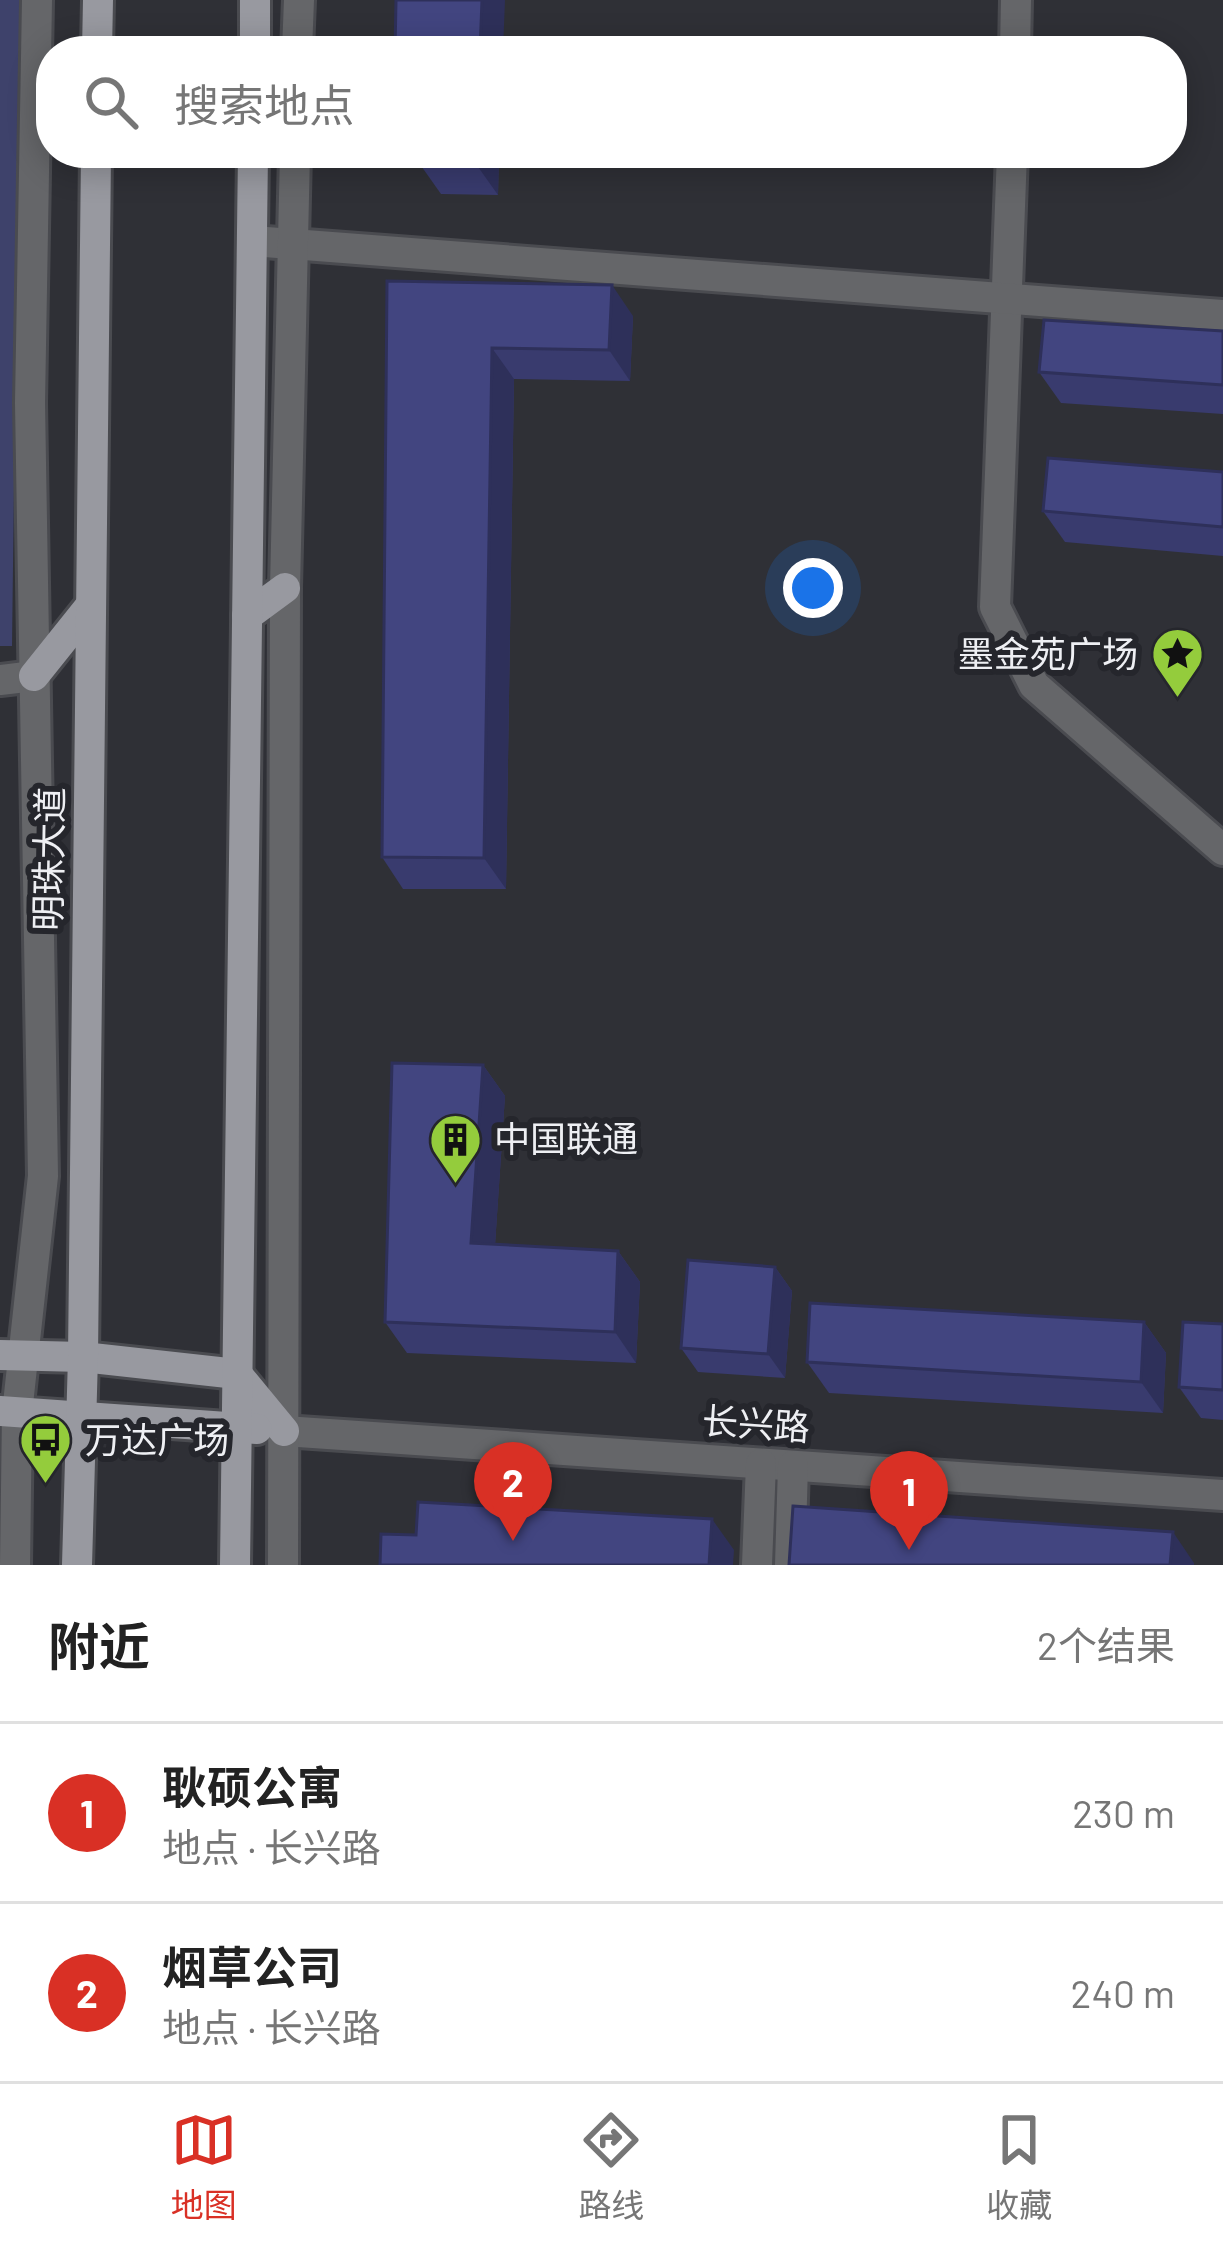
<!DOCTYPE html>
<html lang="zh">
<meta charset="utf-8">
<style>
:root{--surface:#fff;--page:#f2f2f2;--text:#222;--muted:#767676;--line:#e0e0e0;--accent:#d93025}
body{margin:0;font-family:Barlow,"Noto Sans SC",sans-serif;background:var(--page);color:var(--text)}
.you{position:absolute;left:813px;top:588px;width:42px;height:42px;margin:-30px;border:9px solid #fff;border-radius:50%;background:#1a73e8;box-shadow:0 0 0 18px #1a73e833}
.badge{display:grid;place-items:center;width:78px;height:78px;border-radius:50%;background:var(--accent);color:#fff;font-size:39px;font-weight:700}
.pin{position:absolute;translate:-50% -99px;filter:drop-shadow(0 3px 6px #0008)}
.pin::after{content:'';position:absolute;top:63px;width:42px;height:36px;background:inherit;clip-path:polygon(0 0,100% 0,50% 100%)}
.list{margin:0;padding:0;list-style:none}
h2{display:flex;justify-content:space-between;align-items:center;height:156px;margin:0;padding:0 48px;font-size:51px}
h2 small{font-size:39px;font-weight:400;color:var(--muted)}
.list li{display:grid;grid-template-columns:78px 1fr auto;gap:36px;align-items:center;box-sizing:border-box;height:180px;padding:0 48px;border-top:3px solid var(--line)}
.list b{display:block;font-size:45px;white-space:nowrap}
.list p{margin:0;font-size:39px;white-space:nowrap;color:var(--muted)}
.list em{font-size:39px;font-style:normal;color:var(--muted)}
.icon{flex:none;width:66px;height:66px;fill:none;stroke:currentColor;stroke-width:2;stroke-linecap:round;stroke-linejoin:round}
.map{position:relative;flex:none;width:1223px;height:1565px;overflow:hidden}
.search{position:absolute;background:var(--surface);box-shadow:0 6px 30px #0003;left:36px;right:36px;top:36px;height:132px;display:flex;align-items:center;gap:30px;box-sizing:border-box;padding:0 42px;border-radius:48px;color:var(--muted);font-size:45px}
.sheet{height:516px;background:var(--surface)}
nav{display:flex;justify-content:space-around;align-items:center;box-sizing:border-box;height:168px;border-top:3px solid var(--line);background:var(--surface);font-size:33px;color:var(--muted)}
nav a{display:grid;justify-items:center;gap:6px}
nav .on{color:var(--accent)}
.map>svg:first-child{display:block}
.green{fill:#3e426b}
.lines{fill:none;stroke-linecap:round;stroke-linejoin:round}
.minor-casing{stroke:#4a4b50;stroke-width:36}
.major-casing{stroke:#4a4b50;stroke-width:36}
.minor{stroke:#656669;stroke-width:30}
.major{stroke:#9899a0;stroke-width:30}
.wall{fill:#393b6e}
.shaded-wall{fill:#2e305a}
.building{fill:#424580;stroke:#2e305a;stroke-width:3}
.labels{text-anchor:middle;stroke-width:12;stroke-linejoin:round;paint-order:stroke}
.poi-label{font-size:36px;fill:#eeeff3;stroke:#25262c;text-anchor:start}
.street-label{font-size:36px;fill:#eeeff3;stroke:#25262c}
</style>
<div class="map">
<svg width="1223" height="1565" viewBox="0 0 1223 1565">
<rect width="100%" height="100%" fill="#2f3036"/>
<polygon class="green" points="0,0 20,0 12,646 0,646"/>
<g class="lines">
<defs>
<g id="minor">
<polyline points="297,51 299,0"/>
<polyline points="1015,51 1016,0"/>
<polyline points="1012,153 995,607 1034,685 1223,850"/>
<polyline points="252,241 1223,315"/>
<polyline points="0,680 34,676"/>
<polyline points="284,1431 1223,1495"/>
<polyline points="15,1565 17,1413 43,1176 30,403 37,0"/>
<polyline points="283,1565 285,588 295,153"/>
<polyline points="757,1565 761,1464"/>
<polyline points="790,1565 793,1466"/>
</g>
<g id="major">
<polyline points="97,51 98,0"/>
<polyline points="255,51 255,0"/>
<polyline points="247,616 285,588"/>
<polyline points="34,676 90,606"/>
<polyline points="0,1355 83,1357 237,1374 284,1431"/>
<polyline points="0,1411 257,1429"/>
<polyline points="77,1565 83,1357 96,153"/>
<polyline points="235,1565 253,153"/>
</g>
</defs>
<use href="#minor" class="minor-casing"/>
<use href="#major" class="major-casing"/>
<use href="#minor" class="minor"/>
<use href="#major" class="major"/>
</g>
<g class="wall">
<polygon points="412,153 499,153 498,195 441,194"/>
<polygon points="387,281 633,316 630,381 514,379 506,889 403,889 382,857"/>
<polygon points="1223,331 1223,414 1061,403 1039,372"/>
<polygon points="1223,472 1223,556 1065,542 1043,511"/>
<polygon points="483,1065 505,1096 495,1245 618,1251 640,1282 636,1363 407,1353 385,1322"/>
<polygon points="775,1267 792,1291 785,1378 698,1372 681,1348"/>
<polygon points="1144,1322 1166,1353 1163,1413 829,1393 807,1362"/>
<polygon points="1223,1324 1223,1420 1201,1418 1179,1387"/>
</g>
<g class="shaded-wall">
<polygon points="482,0 505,0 503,51 480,51"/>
<polygon points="476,153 499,153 498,195 476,164"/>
<polygon points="612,285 633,316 630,381 609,350"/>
<polygon points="492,348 514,379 506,889 484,858"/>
<polygon points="483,1065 505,1096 493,1275 471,1243"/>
<polygon points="618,1251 640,1282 636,1363 615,1332"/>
<polygon points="775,1267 792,1291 785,1378 768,1354"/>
<polygon points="1144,1322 1166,1353 1163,1413 1141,1382"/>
<polygon points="712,1519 734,1550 733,1565 709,1565"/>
<polygon points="1173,1532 1194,1563 1194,1565 1170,1565"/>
</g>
<g class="building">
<polygon points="396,0 482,0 480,51 395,51"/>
<polygon points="412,153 476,153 476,164 420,163"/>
<polygon points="387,281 612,285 609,350 492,348 484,858 382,857"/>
<polygon points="1044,320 1223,331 1223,385 1039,372"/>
<polygon points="1048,458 1223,472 1223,527 1043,511"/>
<polygon points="392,1063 483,1065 471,1243 618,1251 615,1332 385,1322"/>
<polygon points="688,1260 775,1267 768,1354 681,1348"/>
<polygon points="810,1303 1144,1322 1141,1382 807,1362"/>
<polygon points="1183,1322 1223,1324 1223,1390 1179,1387"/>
<polygon points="418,1502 712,1519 709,1565 380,1565 381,1534 416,1535"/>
<polygon points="793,1506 1173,1532 1170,1565 789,1565"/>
</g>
<defs>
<symbol id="sight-pin" viewBox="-11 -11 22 30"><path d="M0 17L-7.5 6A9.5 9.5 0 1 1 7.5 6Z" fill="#94cc3c" stroke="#25262c"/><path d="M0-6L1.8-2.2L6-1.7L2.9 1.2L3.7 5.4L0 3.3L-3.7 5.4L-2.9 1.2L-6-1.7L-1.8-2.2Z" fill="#111"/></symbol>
<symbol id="building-pin" viewBox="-11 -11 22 30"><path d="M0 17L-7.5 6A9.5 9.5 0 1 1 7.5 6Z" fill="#94cc3c" stroke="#25262c"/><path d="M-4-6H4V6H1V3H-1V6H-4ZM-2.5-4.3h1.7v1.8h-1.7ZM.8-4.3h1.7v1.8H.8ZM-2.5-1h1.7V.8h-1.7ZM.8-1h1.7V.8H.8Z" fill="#111"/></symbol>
<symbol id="bus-pin" viewBox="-11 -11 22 30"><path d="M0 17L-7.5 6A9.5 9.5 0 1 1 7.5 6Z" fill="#94cc3c" stroke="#25262c"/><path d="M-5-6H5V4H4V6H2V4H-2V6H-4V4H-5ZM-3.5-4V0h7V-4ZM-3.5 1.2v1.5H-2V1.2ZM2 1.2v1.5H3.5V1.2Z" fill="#111"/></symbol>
</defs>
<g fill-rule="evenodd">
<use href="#sight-pin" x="1148" y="624" width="59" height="81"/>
<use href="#building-pin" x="426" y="1110" width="59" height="81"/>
<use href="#bus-pin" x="16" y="1410" width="59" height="81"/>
</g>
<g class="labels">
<g class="poi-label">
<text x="1138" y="667" text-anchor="end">墨金苑广场</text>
<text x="494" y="1152">中国联通</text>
<text x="85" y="1453">万达广场</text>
</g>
<g class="street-label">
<text transform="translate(49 859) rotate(-89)" y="13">明珠大道</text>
<text transform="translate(756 1424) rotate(4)" y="13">长兴路</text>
</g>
</g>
</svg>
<div class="you"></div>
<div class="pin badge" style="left:909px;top:1550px">1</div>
<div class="pin badge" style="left:513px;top:1541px">2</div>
<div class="search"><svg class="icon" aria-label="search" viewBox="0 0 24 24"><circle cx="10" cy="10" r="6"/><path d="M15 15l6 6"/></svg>搜索地点</div>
</div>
<section class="sheet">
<h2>附近<small>2个结果</small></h2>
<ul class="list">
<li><span class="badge">1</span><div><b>耿硕公寓</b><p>地点 · 长兴路</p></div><em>230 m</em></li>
<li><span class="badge">2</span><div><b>烟草公司</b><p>地点 · 长兴路</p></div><em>240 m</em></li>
</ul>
</section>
<nav>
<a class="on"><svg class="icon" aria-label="map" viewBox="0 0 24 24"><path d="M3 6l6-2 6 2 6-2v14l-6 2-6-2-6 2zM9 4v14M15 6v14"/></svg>地图</a>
<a><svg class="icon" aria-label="directions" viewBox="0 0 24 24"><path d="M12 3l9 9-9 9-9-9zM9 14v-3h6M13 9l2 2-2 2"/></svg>路线</a>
<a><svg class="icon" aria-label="saved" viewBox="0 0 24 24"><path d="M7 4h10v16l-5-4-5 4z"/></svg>收藏</a>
</nav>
